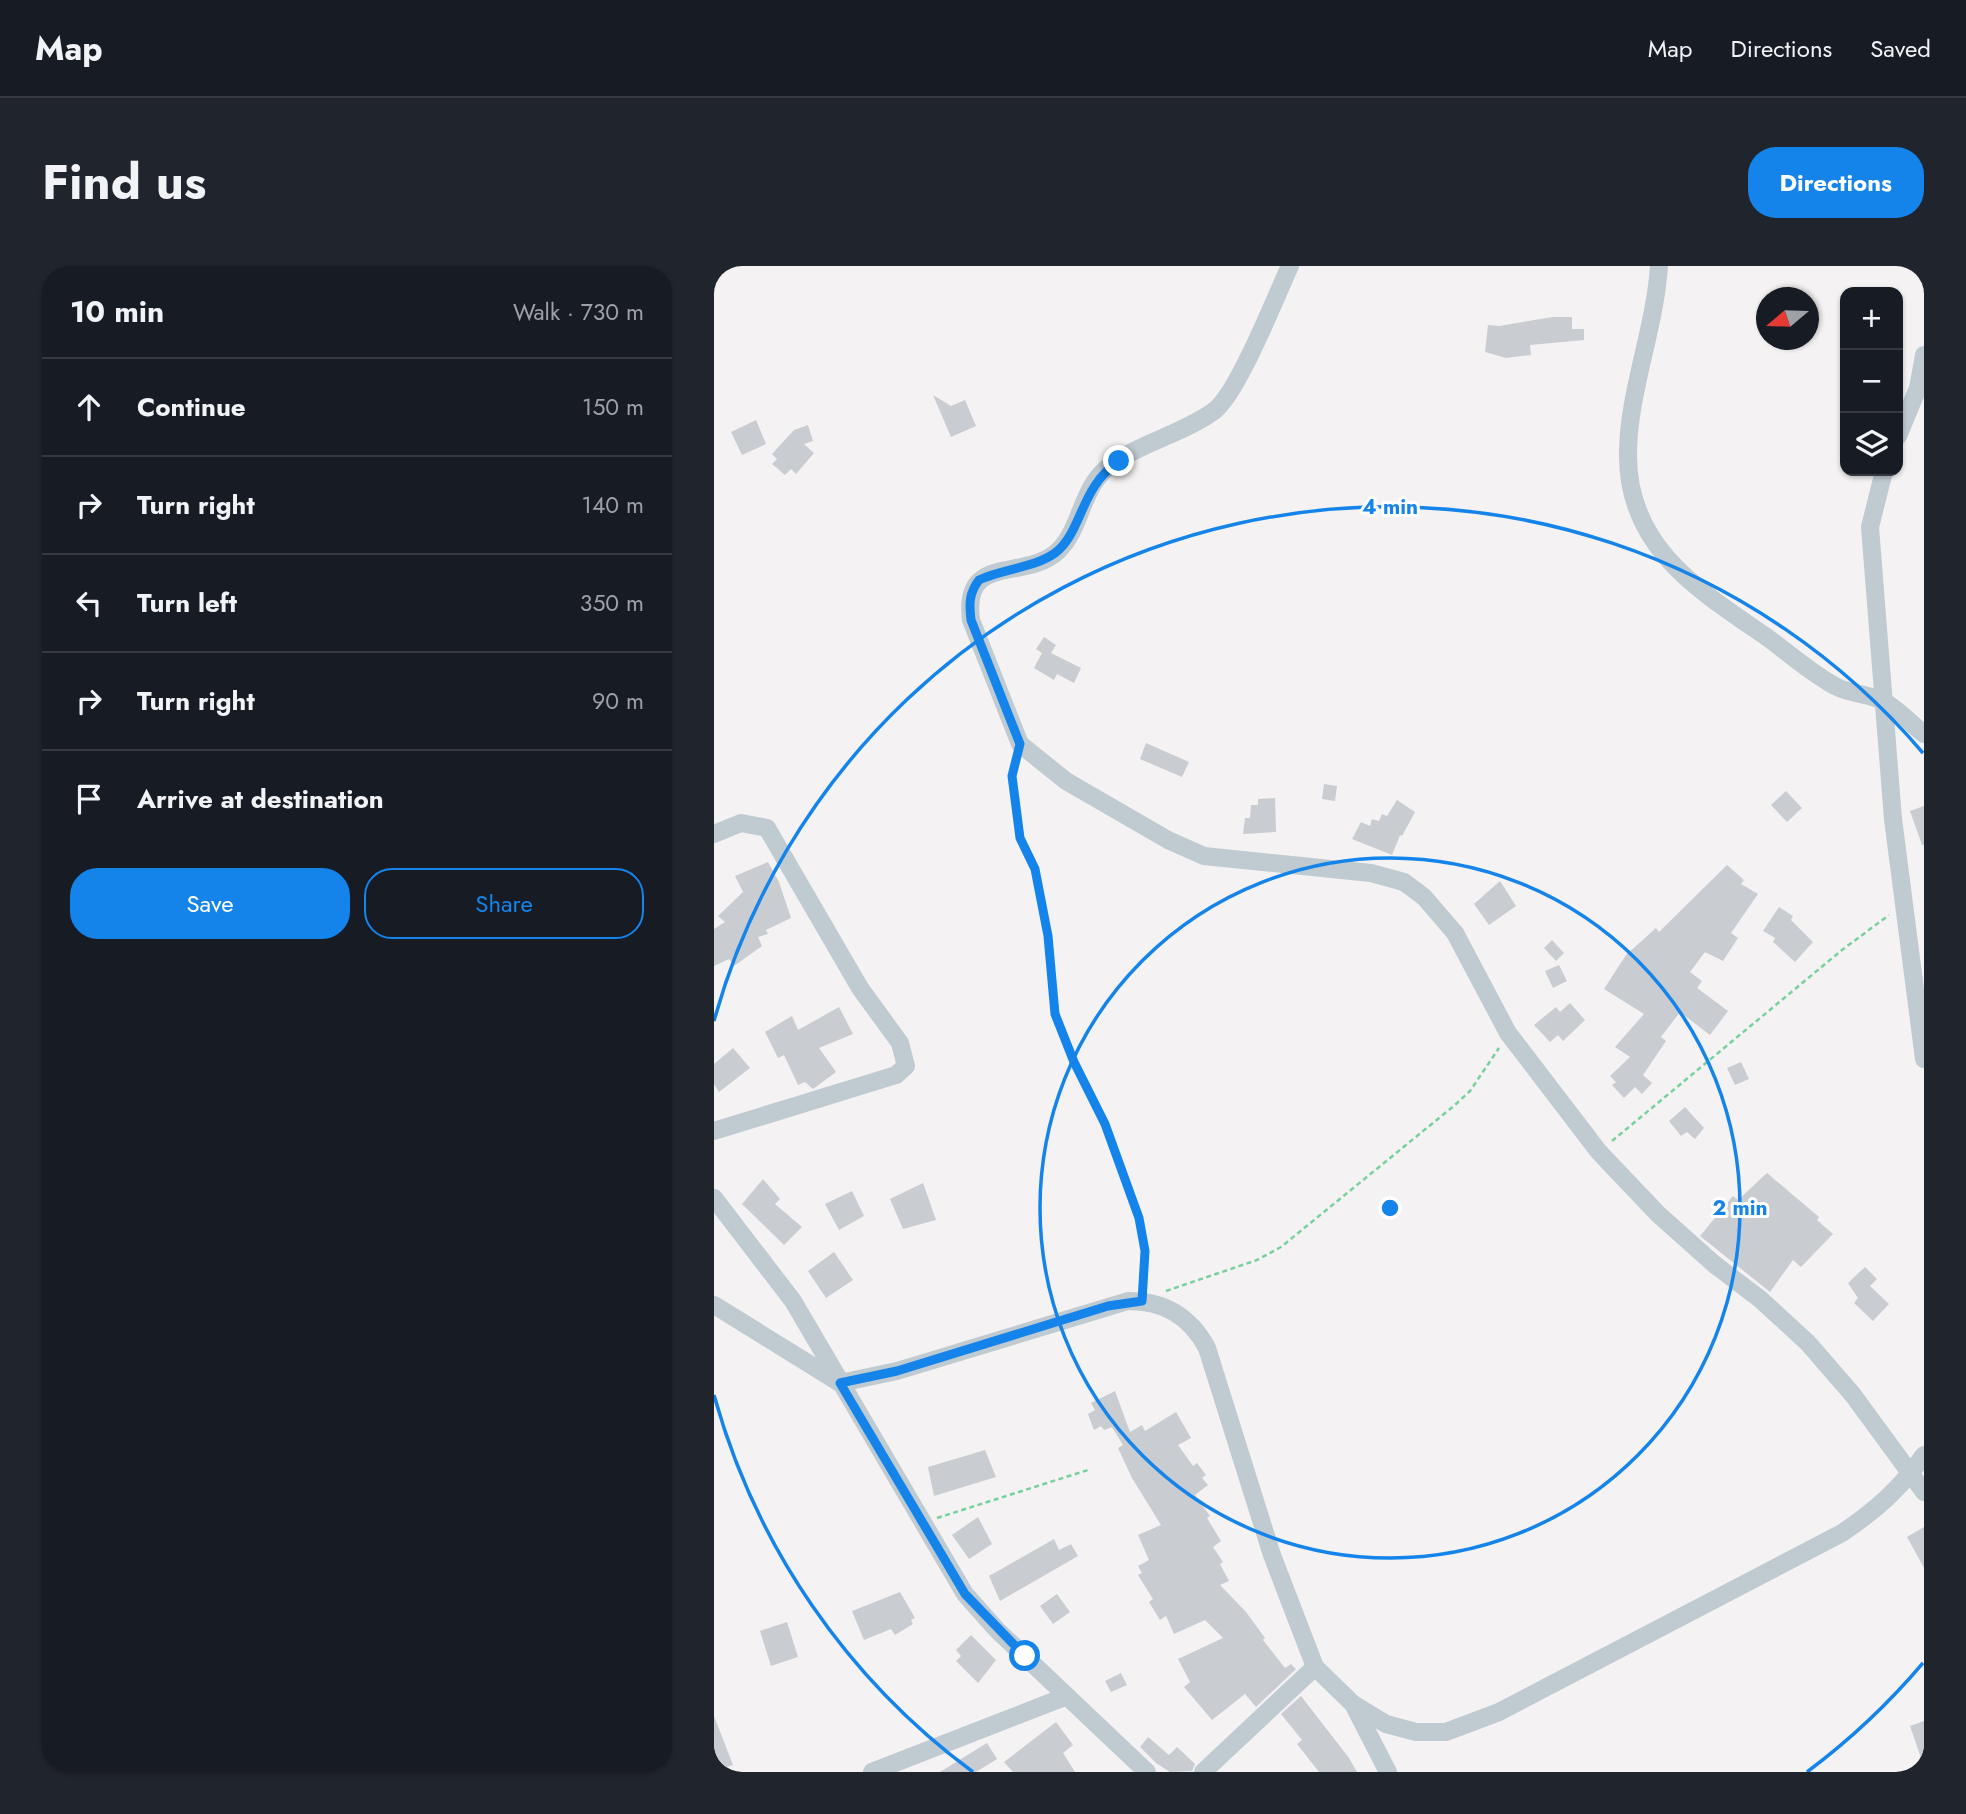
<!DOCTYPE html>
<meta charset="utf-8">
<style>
:root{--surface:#171b24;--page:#20242c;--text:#f1f3f6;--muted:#9ea1a6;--line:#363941;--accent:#1484eb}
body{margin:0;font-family:Jost,sans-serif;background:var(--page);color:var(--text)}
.controls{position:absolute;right:21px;top:21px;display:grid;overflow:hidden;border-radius:14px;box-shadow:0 2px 5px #0004}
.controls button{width:63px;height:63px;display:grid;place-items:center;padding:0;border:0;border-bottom:2px solid var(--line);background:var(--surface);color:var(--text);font:35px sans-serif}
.compass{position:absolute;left:1042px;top:21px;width:63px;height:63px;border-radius:50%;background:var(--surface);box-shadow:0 2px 5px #0004;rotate:251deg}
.stop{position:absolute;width:21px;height:21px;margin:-16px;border:5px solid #1484eb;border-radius:50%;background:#fff}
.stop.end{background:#1484eb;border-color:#fff;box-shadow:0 2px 7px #0008}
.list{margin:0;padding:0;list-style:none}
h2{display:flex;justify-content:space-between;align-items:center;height:91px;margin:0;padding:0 28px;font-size:30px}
h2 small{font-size:23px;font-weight:400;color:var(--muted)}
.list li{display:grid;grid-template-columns:46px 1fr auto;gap:21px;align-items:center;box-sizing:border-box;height:98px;padding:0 28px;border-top:2px solid var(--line)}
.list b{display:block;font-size:26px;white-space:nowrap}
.list em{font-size:23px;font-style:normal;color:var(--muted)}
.actions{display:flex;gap:14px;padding:21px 28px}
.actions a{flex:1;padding:16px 0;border:2px solid var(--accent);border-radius:28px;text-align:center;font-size:24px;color:var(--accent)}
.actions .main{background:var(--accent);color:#fff}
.icon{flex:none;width:38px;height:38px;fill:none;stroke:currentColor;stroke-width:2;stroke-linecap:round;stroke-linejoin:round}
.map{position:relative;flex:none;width:1210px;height:1506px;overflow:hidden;border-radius:28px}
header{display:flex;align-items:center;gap:42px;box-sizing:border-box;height:98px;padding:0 35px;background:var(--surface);border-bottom:2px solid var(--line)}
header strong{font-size:33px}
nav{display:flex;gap:38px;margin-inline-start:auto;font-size:24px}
.intro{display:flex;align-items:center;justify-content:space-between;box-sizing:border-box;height:168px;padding:0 42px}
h1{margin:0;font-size:49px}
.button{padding:18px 32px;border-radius:28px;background:var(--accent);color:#fff;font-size:24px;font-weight:700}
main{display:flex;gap:42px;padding:0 42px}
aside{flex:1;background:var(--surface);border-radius:28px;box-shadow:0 2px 5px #0004}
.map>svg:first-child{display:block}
.building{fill:#c9cdd1}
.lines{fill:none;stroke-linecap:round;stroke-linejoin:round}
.path{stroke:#77d19d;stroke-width:2.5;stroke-dasharray:5 3.5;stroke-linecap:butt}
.minor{stroke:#bfcad1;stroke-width:18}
.route{stroke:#1484eb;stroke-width:9}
.ring{fill:none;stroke:#1484eb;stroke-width:3.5}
.centre{fill:#1484eb;stroke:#fff;stroke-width:3.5}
.ring-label{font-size:21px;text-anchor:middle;font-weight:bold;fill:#1484eb;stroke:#fff;stroke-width:6;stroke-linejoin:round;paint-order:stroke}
</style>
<header>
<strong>Map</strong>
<nav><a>Map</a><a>Directions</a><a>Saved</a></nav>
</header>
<div class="intro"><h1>Find us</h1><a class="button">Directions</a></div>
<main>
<aside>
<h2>10 min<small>Walk · 730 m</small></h2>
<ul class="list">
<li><svg class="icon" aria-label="ahead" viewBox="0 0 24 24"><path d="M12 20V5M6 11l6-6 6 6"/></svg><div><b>Continue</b></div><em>150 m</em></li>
<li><svg class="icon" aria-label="right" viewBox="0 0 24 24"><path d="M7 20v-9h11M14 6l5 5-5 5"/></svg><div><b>Turn right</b></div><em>140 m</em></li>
<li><svg class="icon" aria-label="left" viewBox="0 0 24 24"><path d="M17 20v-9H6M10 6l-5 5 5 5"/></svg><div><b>Turn left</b></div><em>350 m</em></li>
<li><svg class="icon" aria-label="right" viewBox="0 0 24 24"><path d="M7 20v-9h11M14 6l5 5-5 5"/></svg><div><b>Turn right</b></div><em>90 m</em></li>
<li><svg class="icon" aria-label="arrive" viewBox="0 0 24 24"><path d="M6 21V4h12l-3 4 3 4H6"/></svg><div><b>Arrive at destination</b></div></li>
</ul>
<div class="actions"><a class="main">Save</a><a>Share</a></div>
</aside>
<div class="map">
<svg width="1210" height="1506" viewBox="0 0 1210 1506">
<rect width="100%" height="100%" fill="#f4f2f2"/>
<g class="building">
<polygon points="839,51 858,51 858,63 870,63 870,74 816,79 817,89 792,92 771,86 774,59 785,60"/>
<polygon points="219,129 237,140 251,134 262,160 237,171"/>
<polygon points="42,154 52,178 28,189 17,166"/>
<polygon points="94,159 99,175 90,178 100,187 82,208 77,203 71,209 58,198 63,193 58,188 80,164"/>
<polygon points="330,371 342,379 337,387 367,402 360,417 343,408 340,414 320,402 328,387 322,383"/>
<polygon points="432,477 475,496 468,511 426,493"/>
<polygon points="610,518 623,520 621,535 608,533"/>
<polygon points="1072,525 1088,542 1073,556 1057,539"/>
<polygon points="561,532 562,566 529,568 531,552 536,552 537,539 544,539 544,533"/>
<polygon points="683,534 701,546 688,570 686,569 678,589 638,573 647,556 656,560 658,553 665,555 668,548 673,550"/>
<polygon points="1210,540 1210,579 1208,579 1196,545"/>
<polygon points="54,596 65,616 77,652 52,664 54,668 44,671 48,680 20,700 15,693 0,700 0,663 11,656 4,650 29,626 21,610"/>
<polygon points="1013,599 1030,614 1027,618 1044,628 1017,667 1024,672 1009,695 991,686 976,706 988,715 983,722 1014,745 996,769 966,746 947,771 952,775 929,809 938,817 928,828 921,821 910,832 898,819 902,816 896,810 916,791 901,781 930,748 890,723 912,689 942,662 945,666"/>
<polygon points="786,615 802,640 775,659 760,638"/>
<polygon points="1065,641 1079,650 1077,654 1099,676 1081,696 1059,676 1061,672 1049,665"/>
<polygon points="838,674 850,687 842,695 830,682"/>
<polygon points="845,699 853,715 839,722 831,705"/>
<polygon points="856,737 871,754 849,775 844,769 836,776 820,759 842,741 846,746"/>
<polygon points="125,741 139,768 105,782 122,806 99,823 91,816 84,819 70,789 64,792 51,766 78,750 84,764"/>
<polygon points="19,782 36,802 5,826 0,818 0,798"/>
<polygon points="1027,796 1035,813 1021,819 1013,802"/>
<polygon points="971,841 990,862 981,873 973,866 967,870 955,855"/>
<polygon points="1053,907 1105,951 1103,954 1119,968 1087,1001 1079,994 1056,1026 986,970 1019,930 1024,934"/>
<polygon points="49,913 66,933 61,938 88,961 70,979 28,938"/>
<polygon points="209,917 222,954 189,963 176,933"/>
<polygon points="138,925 150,950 125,964 111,938"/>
<polygon points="120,986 139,1014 112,1032 94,1005"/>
<polygon points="1151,1001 1163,1013 1156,1020 1175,1038 1159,1055 1140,1037 1144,1032 1134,1017"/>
<polygon points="401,1125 416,1166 428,1159 431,1165 462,1146 477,1172 464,1179 479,1200 483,1197 492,1209 488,1212 494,1219 481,1229 496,1250 493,1252 507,1275 499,1281 509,1296 506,1298 515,1315 506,1319 532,1346 551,1372 549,1374 571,1402 577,1398 582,1403 542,1441 531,1428 498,1454 470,1421 476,1416 464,1393 509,1372 491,1354 460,1368 452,1350 446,1354 435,1336 439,1333 424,1309 428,1307 424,1300 435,1294 424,1269 447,1259 418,1212 404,1182 409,1179 398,1161 390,1164 387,1160 380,1164 374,1148 381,1144 377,1137"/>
<polygon points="271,1184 282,1211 220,1230 214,1201"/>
<polygon points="264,1251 278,1278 255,1293 238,1269"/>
<polygon points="1210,1261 1210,1302 1193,1271"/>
<polygon points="340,1273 345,1284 357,1278 364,1290 286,1335 275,1310"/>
<polygon points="186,1326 201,1352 197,1354 199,1358 181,1369 177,1363 150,1374 138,1345"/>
<polygon points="343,1328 356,1346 339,1358 326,1340"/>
<polygon points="73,1356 84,1391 57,1400 46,1365"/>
<polygon points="257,1369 282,1394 264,1417 242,1395 247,1390 242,1384"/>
<polygon points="407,1407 413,1419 397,1426 391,1415"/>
<polygon points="587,1430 635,1492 643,1506 605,1506 583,1478 588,1474 567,1448"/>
<polygon points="0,1450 19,1499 0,1505"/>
<polygon points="1210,1455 1210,1495 1208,1495 1196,1460"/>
<polygon points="342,1456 359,1479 349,1487 361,1506 299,1506 290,1496"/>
<polygon points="434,1471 455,1489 463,1481 481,1498 478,1505 456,1506 442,1497 426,1481"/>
<polygon points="273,1477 283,1493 262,1506 226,1506"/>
</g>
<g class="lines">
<g class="path">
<polyline points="301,496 297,510 306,572 321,603 334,670 341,748 360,796 391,858 424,952 431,985 429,1019"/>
<polyline points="898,875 1128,684 1175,649"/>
<polyline points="452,1025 543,994 567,981 741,839 756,825 785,782"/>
<polyline points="223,1252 377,1203"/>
</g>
<g class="minor">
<path d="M576 0C561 32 524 127 500 145 467 169 423 177 392 203 367 224 367 263 344 285 311 316 248 286 257 354L306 478 352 515 454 574 490 590 657 607 690 616 710 631 741 667 794 767 885 886 944 948 1000 998 1046 1033 1094 1077 1139 1129 1210 1226"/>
<path d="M945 0C941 63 914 127 914 188 913 282 986 325 1054 372 1076 388 1099 409 1123 421 1137 428 1155 428 1169 435 1183 442 1197 458 1210 468"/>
<polyline points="1184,170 1204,122 1210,89"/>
<polyline points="1170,205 1156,261 1179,553 1210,793"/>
<polyline points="0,568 27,557 53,562 146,722 186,777 192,800 182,809 0,865"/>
<polyline points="0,932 79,1035 251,1328 283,1364 433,1506"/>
<path d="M0 1039 126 1117 183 1105 414 1035C450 1035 476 1050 493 1082L558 1289 601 1401 639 1438 672 1458 702 1466H732L785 1446 1128 1267C1161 1245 1187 1222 1210 1189"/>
<polyline points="639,1438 674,1506"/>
<polyline points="158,1506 353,1430"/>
<polyline points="489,1506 601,1401"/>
</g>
</g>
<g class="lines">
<path class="route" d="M311 1390 251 1328 126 1117 183 1105 394 1040 428 1035 431 985 425 952 391 858 360 796 341 748 334 670 321 603 306 572 298 510 306 478 257 354C255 338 255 327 265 314 288 303 320 302 341 287 368 267 366 221 405 195"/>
</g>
<g class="ring">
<circle cx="676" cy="942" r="350"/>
<path d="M1209 1397A701 701 0 0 1 1093 1506M259 1506A701 701 0 0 1 0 1129M0 755A701 701 0 0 1 1209 487"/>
</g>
<circle cx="676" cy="942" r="10" class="centre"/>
<g class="ring-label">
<text x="676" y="248">4 min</text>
<text x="1026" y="949">2 min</text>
</g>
</svg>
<div class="controls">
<button>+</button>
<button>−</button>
<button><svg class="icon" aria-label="layers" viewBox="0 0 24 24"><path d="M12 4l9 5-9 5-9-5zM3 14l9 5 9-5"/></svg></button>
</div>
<svg class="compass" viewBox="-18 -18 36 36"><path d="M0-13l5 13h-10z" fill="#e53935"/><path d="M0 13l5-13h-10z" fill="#9ea1a6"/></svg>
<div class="stop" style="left:311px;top:1390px"></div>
<div class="stop end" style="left:405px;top:195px"></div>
</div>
</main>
